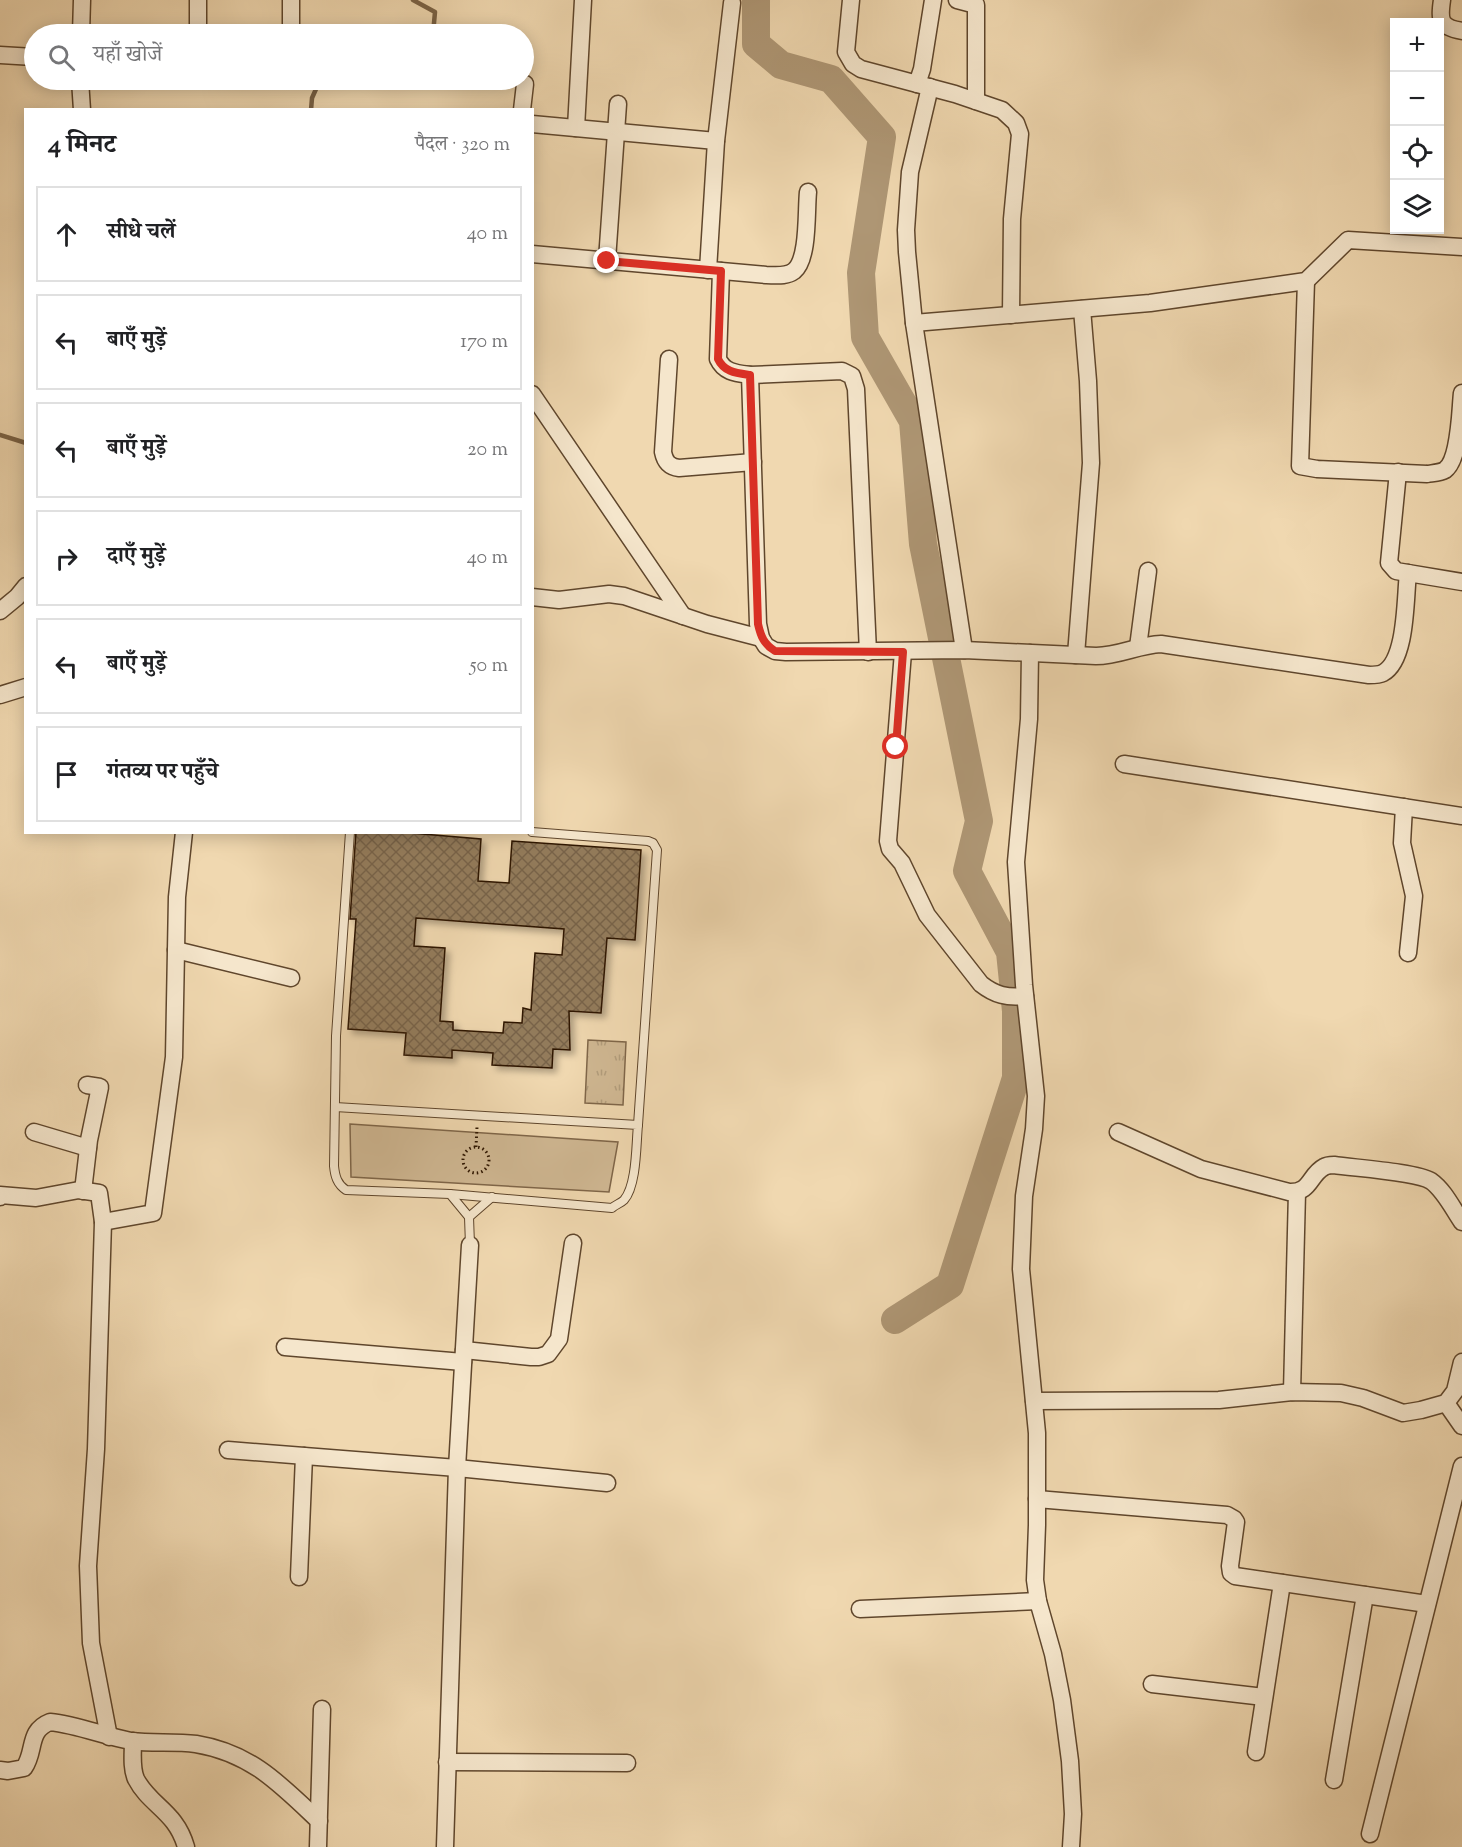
<!DOCTYPE html>
<html lang="hi">
<meta charset="utf-8">
<style>
:root{--surface:#fff;--page:#f6f6f6;--text:#202124;--muted:#757577;--line:#e0e0e0}
body{margin:0;font-family:"Sorts Mill Goudy","Noto Serif Devanagari",serif;background:var(--page);color:var(--text)}
.controls{position:absolute;right:18px;top:18px;display:grid;overflow:hidden;border-radius:0px;box-shadow:0 3px 15px #0003}
.controls button{width:54px;height:54px;display:grid;place-items:center;padding:0;border:0;border-bottom:2px solid var(--line);background:var(--surface);color:var(--text);font:30px sans-serif}
.stop{position:absolute;width:18px;height:18px;margin:-14px;border:4px solid #d93025;border-radius:50%;background:#fff}
.stop.end{background:#d93025;border-color:#fff;box-shadow:0 2px 6px #0008}
.list{margin:0;padding:0;list-style:none}
h2{display:flex;justify-content:space-between;align-items:center;height:78px;margin:0;padding:0 24px;font-size:26px}
h2 small{font-size:20px;font-weight:400;color:var(--muted)}
.list li{display:grid;grid-template-columns:39px 1fr auto;gap:18px;align-items:center;box-sizing:border-box;height:96px;margin:0 12px 12px;padding:0 12px;border:2px solid var(--line);border-radius:0px}
.list b{display:block;font-size:22px;white-space:nowrap}
.list em{font-size:20px;font-style:normal;color:var(--muted)}
.icon{flex:none;width:33px;height:33px;fill:none;stroke:currentColor;stroke-width:2;stroke-linecap:round;stroke-linejoin:round}
.map{position:relative;flex:none;width:1462px;height:1847px;overflow:hidden}
.search{position:absolute;background:var(--surface);box-shadow:0 3px 15px #0003;left:24px;top:24px;width:510px;height:66px;display:flex;align-items:center;gap:15px;box-sizing:border-box;padding:0 21px;border-radius:33px;color:var(--muted);font-size:22px}
.panel{position:absolute;background:var(--surface);box-shadow:0 3px 15px #0003;left:24px;top:108px;width:510px;height:726px;border-radius:0px}
.map>svg:first-child{display:block}
.green{fill:#cfb792;stroke:#7f6649;stroke-width:1.5}
.park{fill:url(#park-tufts);stroke:#7f6649;stroke-width:1.5}
.lines{fill:none;stroke-linecap:round;stroke-linejoin:round}
.stream{stroke:#7b6346;stroke-width:4.5}
.river{stroke:#ae9674;stroke-width:28}
.building{fill:url(#building-cross-hatch);stroke:#2f1600;stroke-width:1.5;fill-rule:evenodd;filter:url(#shadow)}
.lane-casing{stroke:#5f462c;stroke-width:10}
.street-casing{stroke:#5f462c;stroke-width:19}
.path{stroke:#2f1600;stroke-width:3;stroke-dasharray:1.5 3;stroke-linecap:butt}
.lane{stroke:#f5e6cc;stroke-width:8}
.street{stroke:#f5e6cc;stroke-width:16}
.route{stroke:#d93025;stroke-width:8}
</style>
<div class="map">
<svg width="1462" height="1847" viewBox="0 0 1462 1847">
<defs>
<pattern id="park-tufts" width="24" height="20" patternUnits="userSpaceOnUse" patternTransform="scale(1.5)"><rect width="24" height="20" fill="#cfb792"/><path d="M3 7l-1-3M5 7V3M7 7l1-3M15 17l-1-3M17 17v-4M19 17l1-3" fill="none" stroke="#b29d7c"/></pattern>
<pattern id="building-cross-hatch" width="8" height="8" patternUnits="userSpaceOnUse" patternTransform="scale(1.5)"><rect width="8" height="8" fill="#937b5c"/><path d="M0 0l8 8M0 8l8-8" fill="none" stroke="#78644a"/></pattern>
<filter id="shadow"><feDropShadow dx="4.5" dy="4.5" stdDeviation="3" flood-color="#0004"/></filter>
</defs>
<rect width="100%" height="100%" fill="#f0d8b0"/>
<filter id="stains"><feTurbulence type="fractalNoise" baseFrequency=".00333" numOctaves="4"/><feColorMatrix values="0 0 0 0 .2 0 0 0 0 .09 0 0 0 0 .02 0 0 0 .5 -.17"/></filter>
<radialGradient id="worn" r=".72"><stop offset=".6" stop-color="#630" stop-opacity="0"/><stop offset="1" stop-color="#630" stop-opacity=".3"/></radialGradient>
<polygon class="green" points="350,1124 618,1142 609,1192 351,1177"/>
<polygon class="park" points="588,1040 626,1042 623,1105 585,1103"/>
<g class="lines">
<g class="stream">
<polyline points="413,0 435,12 433,34"/>
<polyline points="311,110 312,98 320,80"/>
<polyline points="0,435 26,443"/>
</g>
<polyline class="river" points="756,0 756,44 781,65 831,79 882,137 861,273 865,337 913,421 923,544 979,821 967,871 1010,952 1016,1011 1016,1078 950,1285 895,1320"/>
</g>
<path class="building" d="M356 832H399L481 839 478 881 509 883 512 841 641 850 635 940 607 938 601 1013 569 1011 570 1050 553 1049 552 1068 492 1065 493 1053 452 1050V1058L404 1055 406 1033 348 1029 356 919H350ZM416 918 564 929 562 955 535 953 531 1010 523 1008 522 1023 504 1022 503 1033 453 1030V1022L440 1021 445 948 414 946Z"/>
<g class="lines">
<defs>
<g id="lane">
<path d="M350 832 336 1036 334 1166C335 1176 337 1184 346 1190L450 1194 469 1217 470 1245"/>
<polyline points="532,832 648,841 653,843 657,850 638,1125"/>
<path d="M335 1107 638 1125C636 1144 637 1185 624 1200 621 1203 615 1205 612 1208L450 1194"/>
<polyline points="469,1217 492,1197"/>
</g>
<g id="street">
<polyline points="851,0 846,52 853,64 861,69 955,94 1002,110 1016,123 1020,134 1012,219 1011,315"/>
<polyline points="957,0 976,5 976,101"/>
<path d="M1442 0C1439 21 1440 27 1462 31"/>
<polyline points="81,34 82,0"/>
<polyline points="198,34 198,0"/>
<polyline points="291,34 291,0"/>
<polyline points="0,55 34,57"/>
<polyline points="80,80 82,110"/>
<polyline points="917,84 922,69 933,0"/>
<polyline points="930,87 910,172 906,230 907,252 914,323 964,650"/>
<polyline points="522,110 525,84"/>
<polyline points="532,124 716,141"/>
<polyline points="576,128 583,0"/>
<path d="M532 254 766 275C775 275 786 277 794 271 809 259 806 211 808 192"/>
<polyline points="607,260 618,104"/>
<polyline points="708,270 716,141 732,3"/>
<path d="M721 271 718 359C724 372 735 373 750 375L758 624 761 638 766 646 775 651 786 652 964 650 1096 656C1119 656 1138 645 1161 644L1369 675C1374 675 1379 675 1383 673 1407 660 1405 598 1408 573L1462 582"/>
<path d="M1306 281 1300 466 1317 469 1427 474C1433 473 1440 473 1445 470 1460 459 1460 410 1462 393"/>
<polyline points="914,323 1150,303 1306,281 1348,240 1462,247"/>
<path d="M669 359 663 452C665 462 669 467 679 468L753 462"/>
<polyline points="750,375 842,371 852,376 856,389 868,652"/>
<polyline points="532,394 683,616"/>
<polyline points="1398,472 1389,563 1396,571 1408,573"/>
<polyline points="532,597 559,600 609,594 624,596 707,624 761,638"/>
<polyline points="0,611 17,597 26,586"/>
<polyline points="1138,647 1148,571"/>
<path d="M903 652 888 841 890 849 902 863 927 915 981 984C995 995 1007 998 1025 996"/>
<polyline points="1030,653 1029,719 1016,862 1024,985 1036,1096 1034,1129 1024,1196 1021,1269 1037,1433 1037,1525 1035,1580 1038,1601 1053,1654 1062,1700 1070,1761 1073,1814 1071,1847"/>
<polyline points="1076,655 1091,463 1088,381 1082,309"/>
<polyline points="0,695 26,687"/>
<polyline points="1124,764 1462,816"/>
<polyline points="1404,807 1402,843 1414,896 1408,953"/>
<polyline points="176,950 291,978"/>
<polyline points="34,1132 88,1148"/>
<path d="M1118 1132 1201 1169 1289 1192C1311 1193 1309 1175 1324 1167 1327 1165 1331 1165 1334 1165 1354 1168 1417 1172 1431 1181 1444 1190 1453 1209 1462 1222"/>
<polyline points="83,1191 89,1140 100,1087 87,1085"/>
<polyline points="0,1197 0,1195 36,1198 79,1190 99,1193 103,1222 96,1449 88,1566 91,1643 109,1737"/>
<polyline points="103,1222 153,1213 174,1057 177,897 184,832"/>
<polyline points="285,1347 463,1362"/>
<polyline points="464,1350 531,1357 539,1357 548,1354 559,1339 573,1243"/>
<polyline points="1292,1392 1297,1192"/>
<polyline points="1034,1401 1219,1400 1292,1392 1341,1393 1363,1398 1403,1413 1421,1410 1446,1403 1455,1391 1462,1362"/>
<polyline points="1446,1403 1462,1426"/>
<polyline points="228,1450 457,1468 607,1483"/>
<polyline points="1037,1499 1227,1515 1234,1519 1236,1522 1230,1566 1231,1573 1235,1576 1427,1604"/>
<polyline points="299,1577 304,1456"/>
<polyline points="860,1609 1038,1601"/>
<polyline points="1152,1684 1264,1697"/>
<path d="M133 1741C133 1753 131 1768 136 1779 150 1806 176 1811 186 1847"/>
<polyline points="1256,1752 1282,1583"/>
<polyline points="447,1762 627,1763"/>
<path d="M0 1770 8 1771 24 1768C36 1751 27 1731 50 1722 78 1725 104 1736 131 1741 152 1744 174 1741 196 1744 251 1753 280 1784 319 1821"/>
<polyline points="1334,1780 1365,1595"/>
<polyline points="1370,1834 1462,1466"/>
<polyline points="318,1847 322,1709"/>
<polyline points="445,1847 457,1468 470,1245"/>
</g>
</defs>
<use href="#lane" class="lane-casing"/>
<use href="#street" class="street-casing"/>
<g class="path">
<circle cx="476" cy="1160" r="13"/>
<polyline points="476,1147 477,1127"/>
</g>
<use href="#lane" class="lane"/>
<use href="#street" class="street"/>
</g>
<g class="lines">
<path class="route" d="M607 261 721 271 718 359C724 372 736 373 750 375L758 624C761 637 764 644 775 651L903 652 896 747"/>
</g>
<rect width="100%" height="100%" filter="url(#stains)"/>
<rect width="100%" height="100%" fill="url(#worn)"/>
</svg>
<div class="controls">
<button>+</button>
<button>−</button>
<button><svg class="icon" aria-label="locate" viewBox="0 0 24 24"><circle cx="12" cy="12" r="6"/><path d="M12 2v4M12 18v4M2 12h4M18 12h4"/></svg></button>
<button><svg class="icon" aria-label="layers" viewBox="0 0 24 24"><path d="M12 4l9 5-9 5-9-5zM3 14l9 5 9-5"/></svg></button>
</div>
<div class="stop" style="left:896px;top:747px"></div>
<div class="stop end" style="left:607px;top:261px"></div>
<div class="search"><svg class="icon" aria-label="search" viewBox="0 0 24 24"><circle cx="10" cy="10" r="6"/><path d="M15 15l6 6"/></svg>यहाँ खोजें</div>
<section class="panel">
<h2>4 मिनट<small>पैदल · 320 m</small></h2>
<ul class="list">
<li><svg class="icon" aria-label="ahead" viewBox="0 0 24 24"><path d="M12 20V5M6 11l6-6 6 6"/></svg><div><b>सीधे चलें</b></div><em>40 m</em></li>
<li><svg class="icon" aria-label="left" viewBox="0 0 24 24"><path d="M17 20v-9H6M10 6l-5 5 5 5"/></svg><div><b>बाएँ मुड़ें</b></div><em>170 m</em></li>
<li><svg class="icon" aria-label="left" viewBox="0 0 24 24"><path d="M17 20v-9H6M10 6l-5 5 5 5"/></svg><div><b>बाएँ मुड़ें</b></div><em>20 m</em></li>
<li><svg class="icon" aria-label="right" viewBox="0 0 24 24"><path d="M7 20v-9h11M14 6l5 5-5 5"/></svg><div><b>दाएँ मुड़ें</b></div><em>40 m</em></li>
<li><svg class="icon" aria-label="left" viewBox="0 0 24 24"><path d="M17 20v-9H6M10 6l-5 5 5 5"/></svg><div><b>बाएँ मुड़ें</b></div><em>50 m</em></li>
<li><svg class="icon" aria-label="arrive" viewBox="0 0 24 24"><path d="M6 21V4h12l-3 4 3 4H6"/></svg><div><b>गंतव्य पर पहुँचे</b></div></li>
</ul>
</section>
</div>
